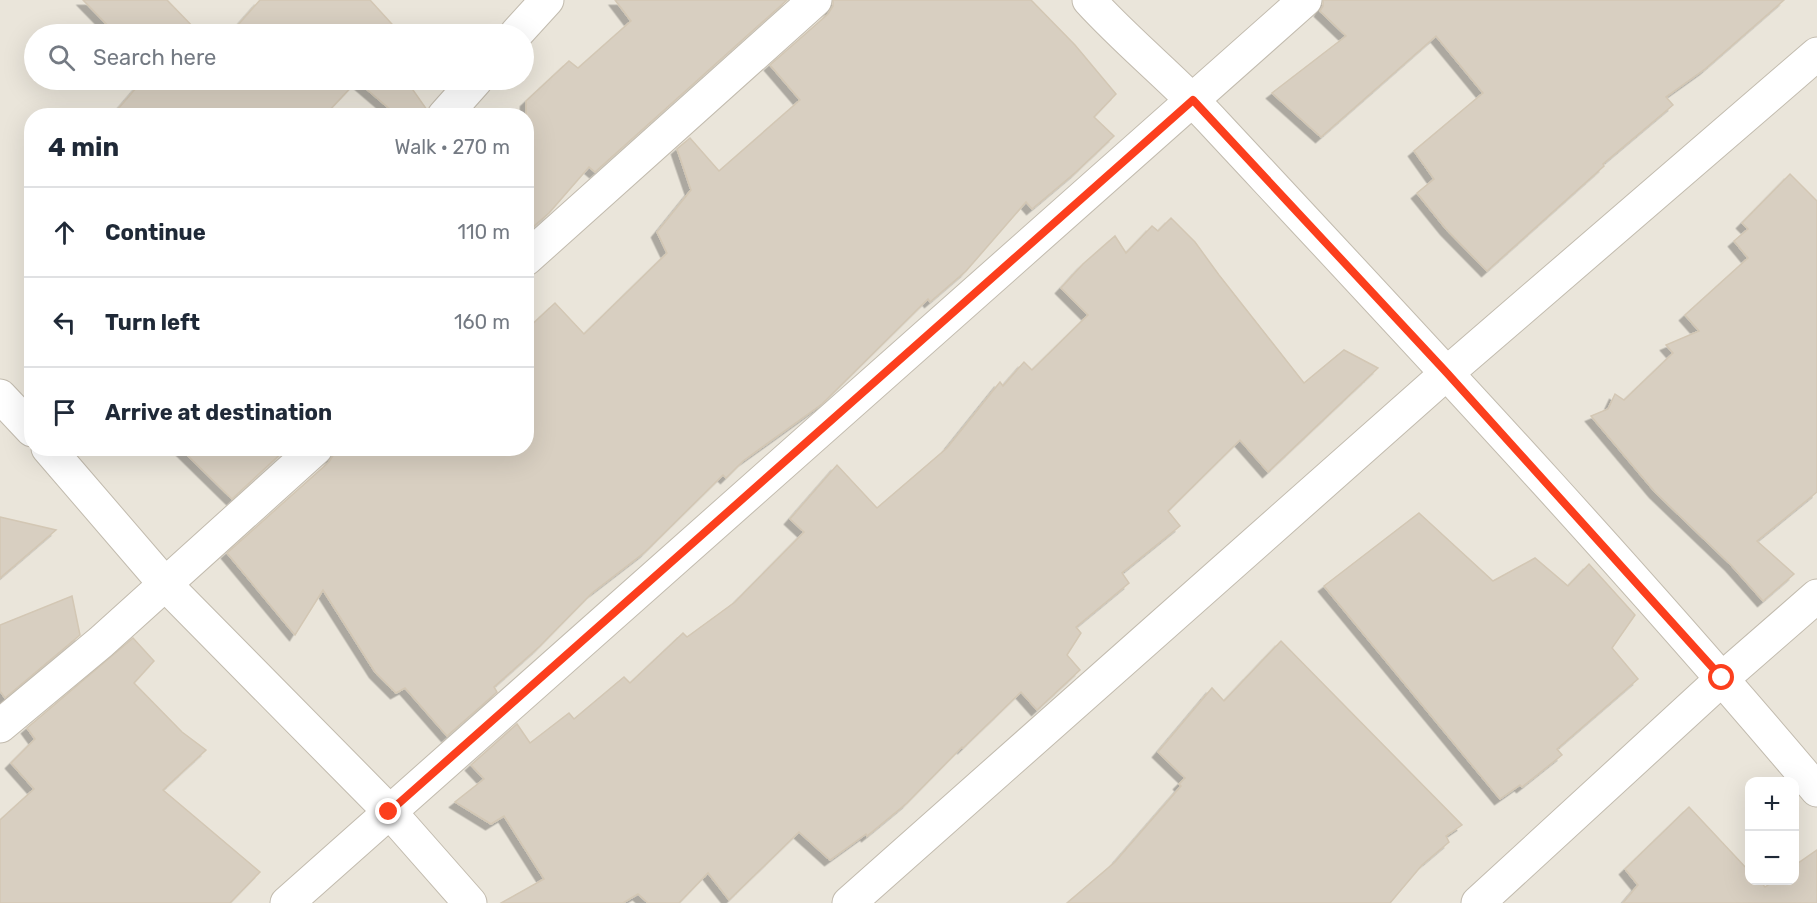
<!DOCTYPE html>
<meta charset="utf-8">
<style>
:root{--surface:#fff;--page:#f2f2f3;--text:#1f2937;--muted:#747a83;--line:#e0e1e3}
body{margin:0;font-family:Rubik,sans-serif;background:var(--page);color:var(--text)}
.controls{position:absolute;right:18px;bottom:18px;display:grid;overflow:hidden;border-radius:12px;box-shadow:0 6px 24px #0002}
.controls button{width:54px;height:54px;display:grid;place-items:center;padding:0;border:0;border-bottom:2px solid var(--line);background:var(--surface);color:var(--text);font:30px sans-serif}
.stop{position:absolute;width:18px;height:18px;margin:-14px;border:4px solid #fc3f1d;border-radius:50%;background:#fff}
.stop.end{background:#fc3f1d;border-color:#fff;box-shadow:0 2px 6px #0008}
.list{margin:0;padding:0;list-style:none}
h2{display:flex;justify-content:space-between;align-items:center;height:78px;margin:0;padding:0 24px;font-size:26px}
h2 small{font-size:20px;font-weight:400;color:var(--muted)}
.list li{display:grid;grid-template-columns:39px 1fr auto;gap:18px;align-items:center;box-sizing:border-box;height:90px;padding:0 24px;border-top:2px solid var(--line)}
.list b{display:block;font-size:22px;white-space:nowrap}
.list em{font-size:20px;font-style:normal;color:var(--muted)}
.icon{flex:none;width:33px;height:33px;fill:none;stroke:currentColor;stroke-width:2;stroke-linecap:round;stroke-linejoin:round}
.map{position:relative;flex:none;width:1817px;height:903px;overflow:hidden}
.search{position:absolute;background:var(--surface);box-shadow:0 6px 24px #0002;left:24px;top:24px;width:510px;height:66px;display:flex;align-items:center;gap:15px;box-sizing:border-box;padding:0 21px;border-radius:33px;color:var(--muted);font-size:22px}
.panel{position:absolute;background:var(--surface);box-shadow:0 6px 24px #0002;left:24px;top:108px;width:510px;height:348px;border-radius:24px}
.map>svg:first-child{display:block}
.residential{fill:#eae5da;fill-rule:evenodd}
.building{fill:#d8cfc1;stroke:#d3c7b4;stroke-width:1.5;filter:url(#shadow)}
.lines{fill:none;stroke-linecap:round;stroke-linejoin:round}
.minor-casing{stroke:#c2bbae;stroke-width:35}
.minor{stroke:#fff;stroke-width:33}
.route{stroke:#fc3f1d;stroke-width:8}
</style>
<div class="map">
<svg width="1817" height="903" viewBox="0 0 1817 903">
<defs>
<filter id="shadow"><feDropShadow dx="-5.5" dy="5.5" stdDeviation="0" flood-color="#0004"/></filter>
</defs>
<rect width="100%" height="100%" fill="#f6f3ec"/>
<path class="residential" d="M0 0H1817V903H0ZM34 34H524V80H34ZM32 116H526V448H32ZM1750 782H1794V880H1750Z"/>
<g class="building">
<polygon points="83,0 167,0 200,34 116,34"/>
<polygon points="260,0 370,0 401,34 230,34"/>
<polygon points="615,0 787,0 595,172 589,167 549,213 526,233 526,101 569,61 578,68 631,21"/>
<polygon points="833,0 1031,0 1075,45 1116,94 1094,117 1114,136 1076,172 1032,209 1026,202 966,271 930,302 928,299 822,404 743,461 726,478 723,475 645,552 592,593 540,646 494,687 497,692 447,736 405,688 396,693 375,672 323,590 295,635 227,553 329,462 334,454 334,448 526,448 526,330 555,303 584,334 667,253 657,232 691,190 677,149 690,138 719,171 800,100 770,65 828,14 833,6"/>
<polygon points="1323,0 1784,0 1705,69 1666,97 1673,105 1603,164 1604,166 1487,271 1446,229 1417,193 1434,179 1414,151 1483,93 1436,36 1321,137 1272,93 1346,36 1320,11 1323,6"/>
<polygon points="143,80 406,80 427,110 426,116 398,116 357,81 324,116 112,116"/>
<polygon points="1790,174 1817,201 1817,492 1757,541 1794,574 1763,601 1731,565 1655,492 1591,416 1608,409 1615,394 1624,400 1673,353 1666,345 1699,331 1685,315 1748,258 1734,241 1748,229 1742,223"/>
<polygon points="1171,218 1195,242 1219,275 1304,383 1344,350 1378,368 1268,472 1240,440 1168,511 1180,526 1122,573 1129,583 1076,627 1081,633 1067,655 1080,670 1037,710 1021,692 963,748 962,747 907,803 867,836 866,834 830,860 799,832 729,900 708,873 679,903 648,903 638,894 623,903 501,903 544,879 504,816 491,824 455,802 484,779 471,765 517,724 530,743 569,713 574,719 624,677 630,683 683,633 687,637 735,602 804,532 790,519 837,465 877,508 947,448 1000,382 1003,386 1024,362 1032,370 1088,315 1061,288 1083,264 1115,236 1126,253 1152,226 1158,231"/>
<polygon points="180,448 287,448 232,499"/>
<polygon points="1419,513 1493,581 1535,558 1568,586 1589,564 1635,615 1612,648 1638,679 1557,749 1562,755 1522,787 1520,785 1500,799 1324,586"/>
<polygon points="0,517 56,530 0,578"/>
<polygon points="72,596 80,635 5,698 0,691 0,625"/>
<polygon points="133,638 154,661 134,683 182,732 206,750 163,790 260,872 230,903 0,903 0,820 34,789 11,763 35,739 27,728"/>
<polygon points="1281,641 1462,825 1446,836 1449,842 1422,865 1390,903 1067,903 1115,862 1181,786 1179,784 1185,778 1158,752 1212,688 1224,701"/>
<polygon points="1689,807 1749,871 1749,880 1759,880 1765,887 1775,880 1794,880 1794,866 1817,850 1817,903 1623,903 1638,885 1625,869"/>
</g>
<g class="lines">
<defs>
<g id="minor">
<path d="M1089 0C1129 44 1176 81 1216 125 1419 343 1624 561 1817 790"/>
<polyline points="516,34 547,0"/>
<polyline points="444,116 476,80"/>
<polyline points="526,259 815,0"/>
<polyline points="0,396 32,430"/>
<polyline points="48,448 165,584 389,811 470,903"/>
<polyline points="0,726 101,642 316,448"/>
<polyline points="287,903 1305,0"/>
<polyline points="849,903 1447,373 1817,54"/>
<polyline points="1478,903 1723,678 1817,596"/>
</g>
</defs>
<use href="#minor" class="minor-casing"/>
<use href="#minor" class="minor"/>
</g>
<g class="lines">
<polyline class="route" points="389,812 1193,100 1447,373 1722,678"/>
</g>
</svg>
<div class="controls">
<button>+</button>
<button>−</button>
</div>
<div class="stop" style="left:1722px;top:678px"></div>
<div class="stop end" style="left:389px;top:812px"></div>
<div class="search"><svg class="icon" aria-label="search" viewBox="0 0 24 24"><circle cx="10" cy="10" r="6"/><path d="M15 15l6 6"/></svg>Search here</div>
<section class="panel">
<h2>4 min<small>Walk · 270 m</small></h2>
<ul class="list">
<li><svg class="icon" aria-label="ahead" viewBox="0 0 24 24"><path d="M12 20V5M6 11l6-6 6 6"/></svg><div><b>Continue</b></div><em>110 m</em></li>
<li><svg class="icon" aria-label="left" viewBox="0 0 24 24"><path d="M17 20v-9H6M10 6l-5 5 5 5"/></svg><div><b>Turn left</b></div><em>160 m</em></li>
<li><svg class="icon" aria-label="arrive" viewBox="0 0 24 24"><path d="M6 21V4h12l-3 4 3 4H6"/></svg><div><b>Arrive at destination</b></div></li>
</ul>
</section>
</div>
